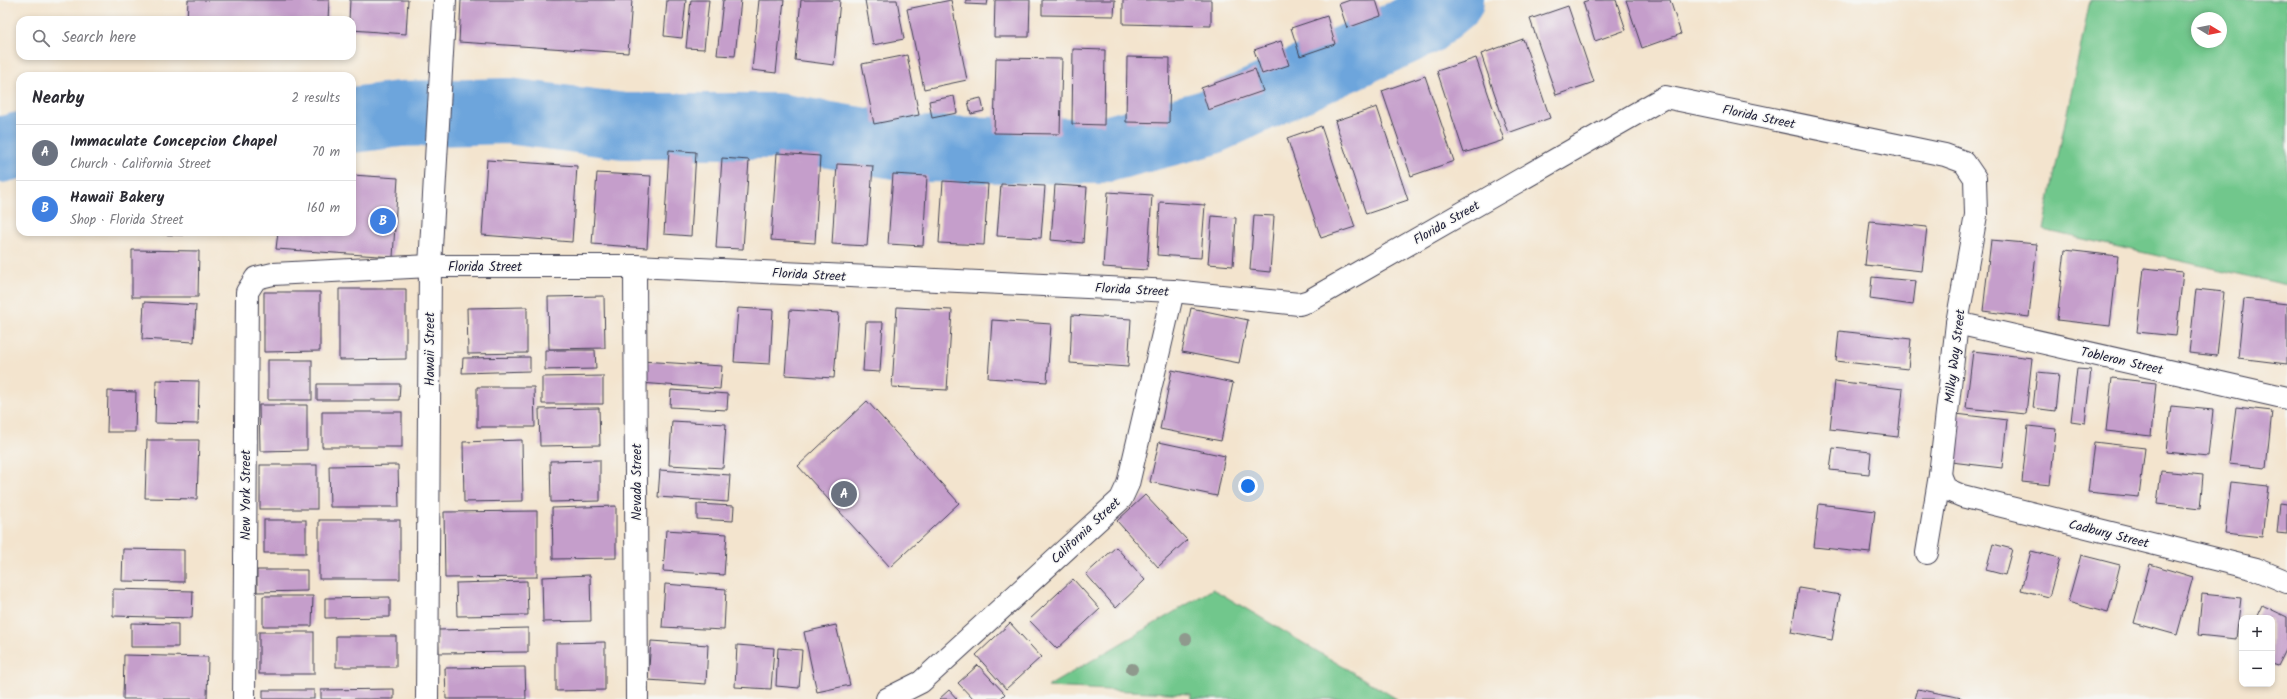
<!DOCTYPE html>
<meta charset="utf-8">
<style>
:root{--surface:#fff;--page:#f7f7f7;--text:#2b2b33;--muted:#7c7c81;--line:#e1e1e2;--accent:#1f6fb2}
body{margin:0;font-family:Kalam,sans-serif;background:var(--page);color:var(--text)}
.controls{position:absolute;right:12px;bottom:12px;display:grid;overflow:hidden;border-radius:8px;box-shadow:0 2px 6px #0003}
.controls button{width:36px;height:36px;display:grid;place-items:center;padding:0;border:0;border-bottom:1px solid var(--line);background:var(--surface);color:var(--text);font:20px sans-serif}
.compass{position:absolute;left:2191px;top:12px;width:36px;height:36px;border-radius:50%;background:var(--surface);box-shadow:0 2px 6px #0003;rotate:100deg}
.you{position:absolute;left:1248px;top:486px;width:14px;height:14px;margin:-10px;border:3px solid #fff;border-radius:50%;background:#1a73e8;box-shadow:0 0 0 6px #1a73e833}
.badge{display:grid;place-items:center;width:26px;height:26px;border-radius:50%;background:var(--accent);color:#fff;font-size:13px;font-weight:700}
.pin{position:absolute;translate:-50% -50%;border:2px solid #fff;box-shadow:0 1px 4px #0006}
.list{margin:0;padding:0;list-style:none}
h2{display:flex;justify-content:space-between;align-items:center;height:52px;margin:0;padding:0 16px;font-size:17px}
h2 small{font-size:13px;font-weight:400;color:var(--muted)}
.list li{display:grid;grid-template-columns:26px 1fr auto;gap:12px;align-items:center;box-sizing:border-box;height:56px;padding:0 16px;border-top:1px solid var(--line)}
.list b{display:block;font-size:15px;white-space:nowrap}
.list p{margin:0;font-size:13px;white-space:nowrap;color:var(--muted)}
.list em{font-size:13px;font-style:normal;color:var(--muted)}
.icon{flex:none;width:22px;height:22px;fill:none;stroke:currentColor;stroke-width:2;stroke-linecap:round;stroke-linejoin:round}
.map{position:relative;flex:none;width:2287px;height:699px;overflow:hidden}
.search{position:absolute;background:var(--surface);box-shadow:0 2px 6px #0003;left:16px;top:16px;width:340px;height:44px;display:flex;align-items:center;gap:10px;box-sizing:border-box;padding:0 14px;border-radius:12px;color:var(--muted);font-size:15px}
.panel{position:absolute;background:var(--surface);box-shadow:0 2px 6px #0003;left:16px;top:72px;width:340px;height:164px;border-radius:12px}
.map>svg:first-child{display:block}
.green{fill:#71c78c;stroke:#4a7464;fill-rule:evenodd}
.lines{fill:none;stroke-linecap:round;stroke-linejoin:round}
.river{stroke:#6da5dc;stroke-width:66}
.building{fill:#c59ecb}
.minor-casing{stroke:#413f51;stroke-width:24}
.minor{stroke:#fff;stroke-width:22}
.tree{fill:#8f998d}
.labels{text-anchor:middle;stroke-width:3;stroke-linejoin:round;paint-order:stroke}
.street-label{font-size:13px;fill:#22223b;stroke:#f6f6f2}
</style>
<div class="map">
<svg width="2287" height="699" viewBox="0 0 2287 699">
<rect width="100%" height="100%" fill="#f6f6f2"/>
<filter id="ink" filterUnits="userSpaceOnUse"><feTurbulence type="fractalNoise" baseFrequency=".025" numOctaves="2"/><feDisplacementMap in="SourceGraphic" scale="8" xChannelSelector="R" yChannelSelector="G"/><feConvolveMatrix kernelMatrix="1 2 1 2 8 2 1 2 1" color-interpolation-filters="sRGB"/></filter>
<filter id="wash" filterUnits="userSpaceOnUse"><feTurbulence type="fractalNoise" baseFrequency=".012" numOctaves="4" result="noise"/><feDisplacementMap in="SourceGraphic" scale="16" xChannelSelector="R" yChannelSelector="G"/><feGaussianBlur stdDeviation="0.9" result="paint"/><feColorMatrix in="noise" values="0 0 0 0 0 0 0 0 0 0 0 0 0 0 0 0 0 1.4 0 .05"/><feComposite in="paint" operator="in"/></filter>
<g filter="url(#wash)">
<rect width="100%" height="100%" fill="#f3e4ce"/>
<g class="green">
<path d="M2090 0H2287V285L2043 230ZM2197 18H2221V42H2197Z"/>
<polygon points="1213,589 1397,699 1191,699 1191,694 1047,687"/>
</g>
<g class="lines">
<g class="river">
<polyline points="352,120 400,114 508,111 624,126 777,126 912,149 1099,151 1207,123 1423,23 1451,0"/>
<polyline points="0,150 20,145"/>
</g>
</g>
<g id="blocks">
<g class="building">
<polygon points="188,0 329,0 328,20 187,20"/>
<polygon points="350,0 408,0 406,34 352,30 352,20 349,20"/>
<polygon points="461,0 632,0 628,53 459,42"/>
<polygon points="667,0 686,0 682,38 664,36"/>
<polygon points="691,0 709,0 704,49 686,48"/>
<polygon points="723,0 741,0 735,56 717,55"/>
<polygon points="759,0 784,0 776,73 752,70"/>
<polygon points="801,0 840,0 834,65 795,60"/>
<polygon points="865,0 897,0 904,39 873,45"/>
<polygon points="951,0 967,80 924,89 907,9"/>
<polygon points="966,0 988,0 987,5 966,4"/>
<polygon points="995,0 1030,0 1029,37 994,37"/>
<polygon points="1042,0 1115,0 1114,16 1042,15"/>
<polygon points="1123,0 1211,0 1211,26 1123,24"/>
<polygon points="1350,0 1376,0 1381,16 1347,28 1339,4"/>
<polygon points="1589,0 1616,0 1626,30 1595,41 1583,2"/>
<polygon points="1626,0 1670,0 1681,34 1642,48"/>
<polygon points="1568,6 1594,82 1556,95 1530,19"/>
<polygon points="1327,16 1335,44 1300,56 1291,28"/>
<polygon points="1523,39 1550,118 1508,133 1481,54"/>
<polygon points="1281,41 1289,65 1262,74 1254,50"/>
<polygon points="1073,49 1105,50 1104,125 1072,124"/>
<polygon points="907,55 919,115 874,124 862,64"/>
<polygon points="1127,57 1170,58 1169,123 1126,122"/>
<polygon points="996,58 1062,59 1060,134 994,133"/>
<polygon points="1476,58 1504,140 1464,153 1437,71"/>
<polygon points="1255,69 1263,91 1208,110 1201,88"/>
<polygon points="1425,76 1454,161 1411,176 1382,91"/>
<polygon points="954,96 957,113 932,118 929,101"/>
<polygon points="981,98 984,111 971,114 968,101"/>
<polygon points="1377,107 1408,200 1366,214 1335,121"/>
<polygon points="1321,126 1355,227 1321,238 1287,138"/>
<polygon points="669,150 696,152 691,236 664,234"/>
<polygon points="777,153 820,156 815,243 771,240"/>
<polygon points="722,158 749,160 743,249 716,248"/>
<polygon points="487,160 577,166 572,242 482,235"/>
<polygon points="837,164 873,166 867,246 832,244"/>
<polygon points="597,173 651,176 647,248 592,244"/>
<polygon points="893,174 927,176 923,246 888,244"/>
<polygon points="352,175 398,178 393,257 276,249 278,232 352,232"/>
<polygon points="943,181 988,184 984,245 939,243"/>
<polygon points="1001,184 1045,186 1041,238 997,236"/>
<polygon points="1055,185 1087,187 1083,243 1051,240"/>
<polygon points="1108,192 1152,195 1147,270 1103,267"/>
<polygon points="1160,202 1205,205 1201,258 1157,255"/>
<polygon points="1254,215 1274,216 1270,272 1250,270"/>
<polygon points="1212,216 1236,218 1233,266 1208,264"/>
<polygon points="1870,221 1927,227 1922,271 1865,265"/>
<polygon points="141,232 183,232 183,235 141,234"/>
<polygon points="1991,240 2037,244 2029,317 1983,311"/>
<polygon points="132,250 199,251 198,297 132,297"/>
<polygon points="2065,250 2118,256 2110,326 2057,320"/>
<polygon points="2144,268 2183,272 2176,336 2137,332"/>
<polygon points="1872,277 1916,281 1913,305 1870,299"/>
<polygon points="339,289 406,289 406,359 339,360"/>
<polygon points="2196,289 2224,292 2217,356 2189,353"/>
<polygon points="264,292 320,292 320,351 264,352"/>
<polygon points="604,296 605,348 549,349 548,297"/>
<polygon points="2244,299 2287,304 2287,364 2238,358"/>
<polygon points="144,302 196,305 194,342 142,339"/>
<polygon points="527,307 527,353 468,354 467,308"/>
<polygon points="897,307 952,310 947,390 892,387"/>
<polygon points="738,308 773,310 770,364 734,362"/>
<polygon points="1191,308 1248,320 1239,363 1182,352"/>
<polygon points="790,310 839,313 834,378 785,375"/>
<polygon points="1072,315 1131,319 1128,367 1070,363"/>
<polygon points="992,320 1051,324 1047,382 988,378"/>
<polygon points="866,322 883,322 880,372 863,371"/>
<polygon points="1839,331 1911,339 1908,369 1836,361"/>
<polygon points="545,350 595,350 596,369 545,370"/>
<polygon points="1973,351 2032,358 2026,414 1966,408"/>
<polygon points="530,357 530,371 462,373 463,358"/>
<rect x="268" y="360" width="44" height="40"/>
<polygon points="641,361 722,366 720,389 640,383"/>
<polygon points="2077,369 2091,370 2085,423 2071,421"/>
<polygon points="1172,370 1233,383 1221,441 1160,429"/>
<polygon points="2037,372 2059,374 2055,411 2033,408"/>
<polygon points="603,376 603,404 542,404 542,377"/>
<polygon points="2112,378 2156,383 2151,436 2106,431"/>
<polygon points="156,380 199,381 198,424 155,423"/>
<polygon points="1835,381 1903,389 1898,437 1830,429"/>
<polygon points="317,384 400,384 399,400 317,400"/>
<polygon points="477,387 534,387 535,427 477,427"/>
<polygon points="671,390 728,394 727,410 670,407"/>
<polygon points="108,391 136,392 135,432 107,432"/>
<polygon points="867,401 959,503 890,567 798,466"/>
<polygon points="259,405 307,405 307,450 260,451"/>
<polygon points="2171,406 2213,410 2208,456 2166,452"/>
<polygon points="2236,407 2272,411 2266,468 2229,464"/>
<polygon points="599,408 600,445 540,446 539,409"/>
<rect x="322" y="412" width="80" height="35"/>
<polygon points="1956,414 2007,420 2002,468 1951,462"/>
<polygon points="672,421 726,424 723,468 669,465"/>
<polygon points="2028,426 2056,429 2050,485 2022,482"/>
<polygon points="147,440 199,440 197,499 145,498"/>
<polygon points="522,440 523,501 464,502 463,442"/>
<polygon points="1159,442 1225,456 1217,496 1150,482"/>
<polygon points="2094,442 2145,448 2139,497 2088,492"/>
<polygon points="1833,448 1871,452 1869,474 1830,470"/>
<polygon points="600,460 600,501 551,502 550,461"/>
<rect x="260" y="465" width="57" height="44"/>
<polygon points="398,465 399,507 330,507 329,466"/>
<polygon points="660,470 730,475 728,502 658,497"/>
<polygon points="2161,471 2203,475 2200,509 2157,504"/>
<polygon points="2231,482 2268,486 2262,537 2225,533"/>
<polygon points="1145,495 1187,540 1158,567 1117,521"/>
<polygon points="2280,503 2287,504 2287,534 2277,533"/>
<polygon points="697,504 734,506 733,521 697,519"/>
<polygon points="1819,504 1875,511 1870,553 1814,547"/>
<polygon points="616,506 616,558 553,559 552,508"/>
<polygon points="537,511 537,577 445,578 444,512"/>
<rect x="264" y="520" width="42" height="33"/>
<rect x="319" y="520" width="81" height="59"/>
<polygon points="666,530 727,534 724,575 663,571"/>
<polygon points="1993,544 2012,549 2005,575 1986,570"/>
<polygon points="1116,547 1145,580 1116,608 1086,574"/>
<polygon points="123,549 184,550 184,582 122,581"/>
<polygon points="2031,551 2060,558 2049,597 2021,590"/>
<polygon points="2081,555 2120,565 2108,613 2068,602"/>
<polygon points="2150,564 2193,577 2177,635 2134,623"/>
<polygon points="257,570 307,570 307,591 257,592"/>
<polygon points="590,575 591,621 543,622 542,577"/>
<polygon points="1073,579 1100,609 1057,649 1029,620"/>
<polygon points="527,581 528,615 457,616 456,583"/>
<polygon points="665,584 726,589 724,630 662,627"/>
<polygon points="1799,588 1840,595 1832,640 1791,632"/>
<polygon points="113,589 193,591 192,618 113,616"/>
<polygon points="2202,594 2241,598 2236,639 2198,635"/>
<polygon points="263,596 313,596 312,626 263,626"/>
<polygon points="390,597 390,617 325,618 325,598"/>
<polygon points="2262,605 2287,617 2287,648 2278,666 2272,664 2272,618 2256,618"/>
<polygon points="131,623 178,624 178,647 131,647"/>
<polygon points="1010,623 1041,657 1006,689 976,655"/>
<polygon points="836,625 850,685 817,692 804,632"/>
<polygon points="528,628 528,652 439,653 438,630"/>
<rect x="259" y="632" width="55" height="42"/>
<rect x="336" y="636" width="60" height="31"/>
<polygon points="651,641 708,645 706,684 648,680"/>
<polygon points="605,642 605,690 556,691 556,643"/>
<polygon points="737,645 774,648 771,689 735,687"/>
<polygon points="778,648 802,650 799,688 776,686"/>
<polygon points="124,655 208,657 207,699 123,699"/>
<polygon points="978,665 1005,694 1000,699 973,699 958,683"/>
<polygon points="525,667 526,699 446,699 445,668"/>
<polygon points="394,689 394,699 321,699 321,690"/>
<polygon points="1918,689 1962,698 1962,699 1915,699"/>
<rect x="263" y="690" width="51" height="9"/>
<polygon points="949,690 957,699 939,699"/>
</g>
</g>
</g>
<g filter="url(#ink)">
<use href="#blocks" fill-opacity="0" stroke="#413f51" stroke-width="1"/>
<g class="lines">
<defs>
<g id="minor">
<polyline points="635,266 637,699"/>
<polyline points="1957,323 2287,398"/>
<polyline points="1940,475 1946,489 1962,496 2256,569 2287,582"/>
<polyline points="244,699 247,292 256,278 273,274 430,266 635,266 1173,291 1299,304 1309,301 1665,97 1945,155 1964,162 1975,178 1976,215 1957,323 1940,475 1927,553"/>
<polyline points="427,699 430,266 445,0"/>
<polyline points="887,699 921,682 1121,499 1128,484 1173,291"/>
</g>
</defs>
<use href="#minor" class="minor-casing"/>
<use href="#minor" class="minor"/>
</g>
<g class="tree">
<circle cx="1186" cy="639" r="6"/>
<circle cx="1132" cy="669" r="6"/>
</g>
</g>
<g class="labels">
<g class="street-label">
<text transform="translate(1759 116) rotate(12)" y="5">Florida Street</text>
<text transform="translate(1446 222) rotate(-30)" y="5">Florida Street</text>
<text x="485" y="271">Florida Street</text>
<text transform="translate(809 274) rotate(3)" y="5">Florida Street</text>
<text transform="translate(1132 289) rotate(3)" y="5">Florida Street</text>
<text transform="translate(429 349) rotate(-90)" y="5">Hawaii Street</text>
<text transform="translate(1954 356) rotate(-83)" y="5">Milky Way Street</text>
<text transform="translate(2122 360) rotate(13)" y="5">Tobleron Street</text>
<text transform="translate(636 482) rotate(-90)" y="5">Nevada Street</text>
<text transform="translate(245 495) rotate(-90)" y="5">New York Street</text>
<text transform="translate(1085 530) rotate(-43)" y="5">California Street</text>
<text transform="translate(2109 533) rotate(14)" y="5">Cadbury Street</text>
</g>
</g>
</svg>
<div class="controls">
<button>+</button>
<button>−</button>
</div>
<svg class="compass" viewBox="-18 -18 36 36"><path d="M0-13l5 13h-10z" fill="#e53935"/><path d="M0 13l5-13h-10z" fill="#7c7c81"/></svg>
<div class="you"></div>
<div class="pin badge" style="left:844px;top:494px;background:#6b7280">A</div>
<div class="pin badge" style="left:383px;top:221px;background:#3f7fe0">B</div>
<div class="search"><svg class="icon" aria-label="search" viewBox="0 0 24 24"><circle cx="10" cy="10" r="6"/><path d="M15 15l6 6"/></svg>Search here</div>
<section class="panel">
<h2>Nearby<small>2 results</small></h2>
<ul class="list">
<li><span class="badge" style="background:#6b7280">A</span><div><b>Immaculate Concepcion Chapel</b><p>Church · California Street</p></div><em>70 m</em></li>
<li><span class="badge" style="background:#3f7fe0">B</span><div><b>Hawaii Bakery</b><p>Shop · Florida Street</p></div><em>160 m</em></li>
</ul>
</section>
</div>
